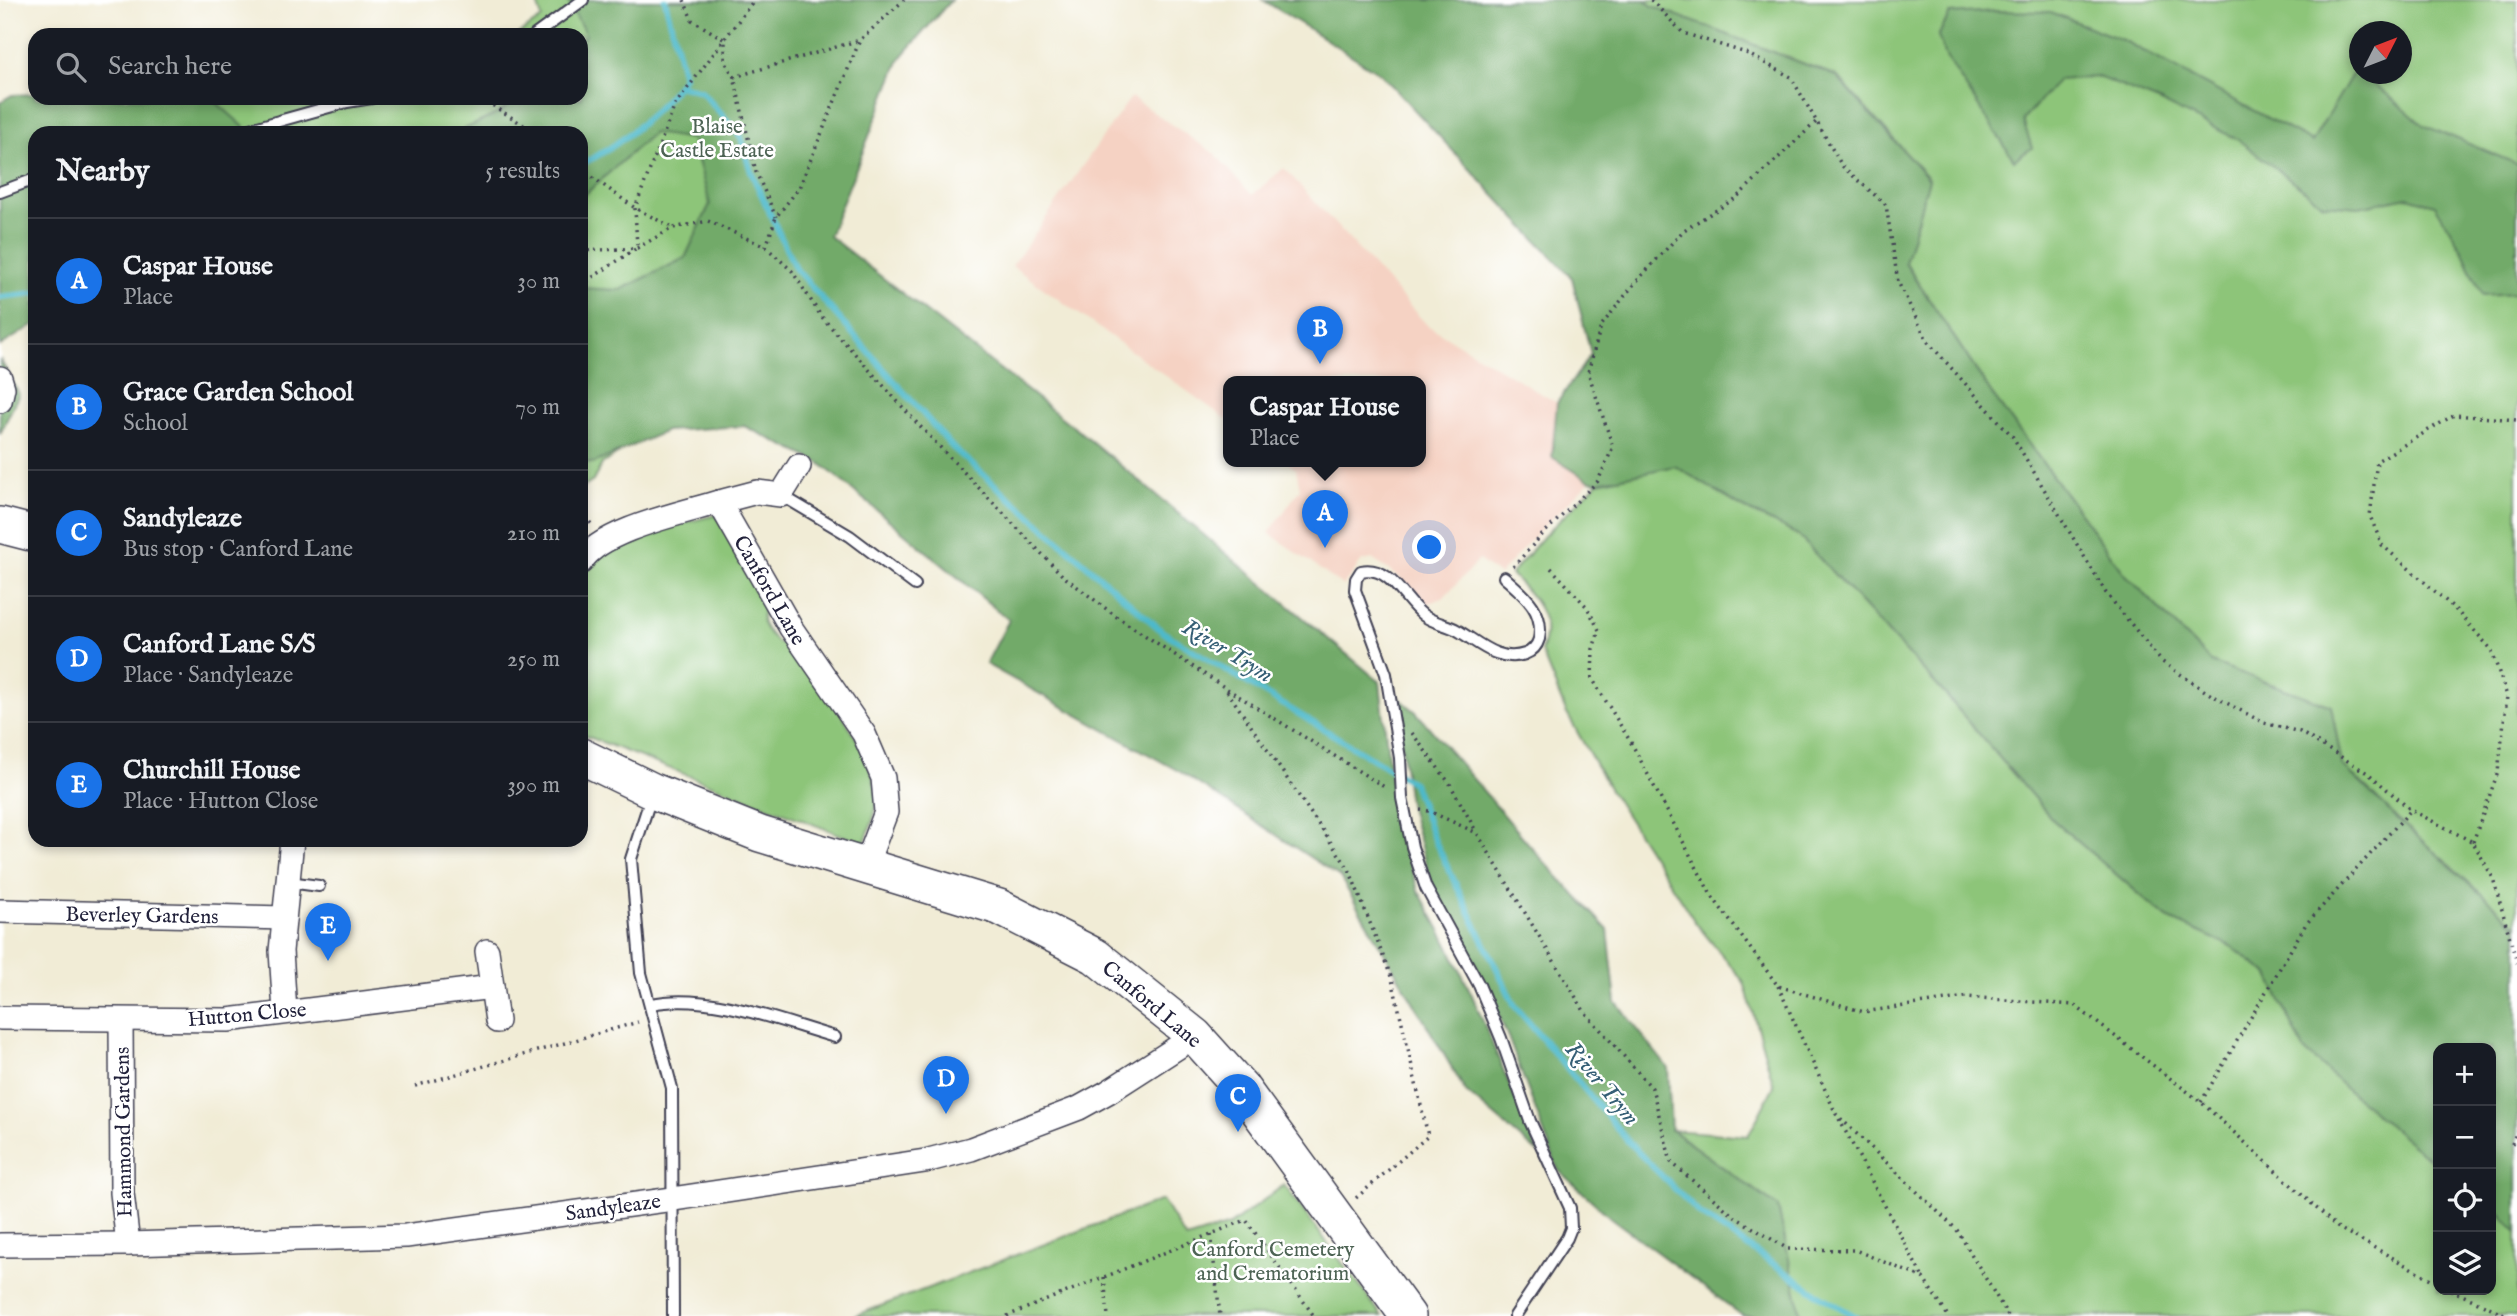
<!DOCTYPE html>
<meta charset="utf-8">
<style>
:root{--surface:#171b24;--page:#242831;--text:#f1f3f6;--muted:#9ea1a6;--line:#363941;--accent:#1a73e8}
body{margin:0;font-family:"IM FELL English",serif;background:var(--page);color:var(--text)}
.controls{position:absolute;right:21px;bottom:21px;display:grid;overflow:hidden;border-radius:14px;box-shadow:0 4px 10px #0003}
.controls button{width:63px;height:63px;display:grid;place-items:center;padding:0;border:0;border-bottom:2px solid var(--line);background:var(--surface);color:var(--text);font:35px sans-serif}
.compass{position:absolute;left:2349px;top:21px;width:63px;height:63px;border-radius:50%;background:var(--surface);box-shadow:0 4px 10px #0003;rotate:48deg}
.you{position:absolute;left:1430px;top:548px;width:24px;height:24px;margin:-18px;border:5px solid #fff;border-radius:50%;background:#1a73e8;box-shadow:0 0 0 10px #1a73e833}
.badge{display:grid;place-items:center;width:46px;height:46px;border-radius:50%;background:var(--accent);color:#fff;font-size:23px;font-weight:700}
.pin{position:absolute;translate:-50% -58px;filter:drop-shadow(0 2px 4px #0008)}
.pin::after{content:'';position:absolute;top:37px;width:24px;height:21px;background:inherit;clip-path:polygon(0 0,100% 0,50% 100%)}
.popup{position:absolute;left:1223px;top:376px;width:203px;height:91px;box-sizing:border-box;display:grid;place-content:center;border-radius:14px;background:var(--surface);filter:drop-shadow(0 2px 5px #0005);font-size:23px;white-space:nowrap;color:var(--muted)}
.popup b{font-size:26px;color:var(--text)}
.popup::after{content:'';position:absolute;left:50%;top:100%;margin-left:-14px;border:14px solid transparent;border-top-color:var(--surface)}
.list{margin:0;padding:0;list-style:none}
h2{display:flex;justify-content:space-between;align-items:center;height:91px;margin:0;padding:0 28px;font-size:30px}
h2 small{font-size:23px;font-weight:400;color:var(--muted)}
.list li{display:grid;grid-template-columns:46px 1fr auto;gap:21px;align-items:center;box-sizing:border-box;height:126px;padding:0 28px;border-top:2px solid var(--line)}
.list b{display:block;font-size:26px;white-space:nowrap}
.list p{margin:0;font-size:23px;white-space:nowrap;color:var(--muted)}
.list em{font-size:23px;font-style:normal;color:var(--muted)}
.icon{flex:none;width:38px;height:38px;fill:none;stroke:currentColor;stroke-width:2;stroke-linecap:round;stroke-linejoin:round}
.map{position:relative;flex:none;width:2517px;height:1316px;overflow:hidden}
.search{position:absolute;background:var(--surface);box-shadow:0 4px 10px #0003;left:28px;top:28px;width:560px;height:77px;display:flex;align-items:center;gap:18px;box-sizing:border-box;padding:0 24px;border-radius:21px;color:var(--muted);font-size:26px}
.panel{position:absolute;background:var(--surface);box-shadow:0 4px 10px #0003;left:28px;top:126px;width:560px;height:721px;border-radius:21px}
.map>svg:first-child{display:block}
.built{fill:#f5d2c3}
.green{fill:#8dc579;stroke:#58745a;stroke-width:2;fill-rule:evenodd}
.forest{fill:#72aa69;stroke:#4a6652;stroke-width:2}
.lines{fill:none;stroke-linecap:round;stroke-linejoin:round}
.stream{stroke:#4eb9cb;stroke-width:6}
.lane-casing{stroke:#414052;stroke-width:14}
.street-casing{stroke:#414052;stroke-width:26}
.primary-casing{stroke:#414052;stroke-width:38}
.path{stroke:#414052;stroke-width:3.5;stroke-dasharray:2 5;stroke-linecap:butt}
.lane{stroke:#fff;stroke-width:10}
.street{stroke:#fff;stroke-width:23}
.primary{stroke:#fff;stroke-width:35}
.labels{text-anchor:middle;stroke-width:5;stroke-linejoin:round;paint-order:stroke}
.park-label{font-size:21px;fill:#4d6354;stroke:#fff}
.street-label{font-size:21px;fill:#22223b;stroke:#fff}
.water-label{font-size:23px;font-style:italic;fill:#345e75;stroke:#fff}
</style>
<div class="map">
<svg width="2517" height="1316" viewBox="0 0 2517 1316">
<rect width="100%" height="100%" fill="#fff"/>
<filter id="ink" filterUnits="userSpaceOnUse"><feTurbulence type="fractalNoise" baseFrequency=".0143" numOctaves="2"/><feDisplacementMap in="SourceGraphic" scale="14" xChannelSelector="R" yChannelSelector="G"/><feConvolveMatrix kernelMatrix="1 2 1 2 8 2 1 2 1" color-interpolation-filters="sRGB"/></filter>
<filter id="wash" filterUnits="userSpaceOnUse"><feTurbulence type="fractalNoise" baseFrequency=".00686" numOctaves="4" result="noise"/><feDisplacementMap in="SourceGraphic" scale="28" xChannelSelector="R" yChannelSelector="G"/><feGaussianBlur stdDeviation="1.57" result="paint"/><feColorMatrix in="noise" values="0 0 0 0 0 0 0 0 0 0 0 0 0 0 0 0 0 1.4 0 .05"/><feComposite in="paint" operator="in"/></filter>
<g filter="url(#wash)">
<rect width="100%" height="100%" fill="#f1ecd6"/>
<polygon class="built" points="1131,97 1215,154 1252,195 1284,168 1427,325 1557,403 1552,457 1590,481 1537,533 1499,575 1479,560 1443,598 1423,605 1399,577 1372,559 1362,561 1343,586 1269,533 1300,489 1296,469 1286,462 1421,462 1421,382 1229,382 1229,421 1012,266"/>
<g class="green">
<polygon points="536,0 942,0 897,55 667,422 602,464 593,481 581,489 581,133 35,133 194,104 250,98 581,98 581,35 517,35 542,18"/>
<path d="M1646 0H2517V926L2400 821 2342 765 2331 706 2211 662 2125 574 1991 393 1905 262 1929 179 1837 76 1651 6ZM2360 32H2402V74H2360Z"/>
<path d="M1675 466 1742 507 1798 535 1945 694 2053 820 2167 918 2231 946 2269 975 2304 1050 2438 1166V1290H2491V1203L2517 1233V1316H1801L1778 1207 1671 1130 1748 1136 1774 1086 1744 982 1695 922 1610 790 1566 712 1541 651C1555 617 1533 597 1511 574L1545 535 1598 482Z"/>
<path d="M716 515 768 601C756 620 764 629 778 643H791C819 683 883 759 876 808 874 820 868 833 864 844L581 734V584L586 572 614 540Z"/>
<polygon points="1284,1185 1382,1316 854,1316 1162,1200 1186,1239 1230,1225"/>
</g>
<g class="forest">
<polygon points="567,0 951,0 900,59 829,236 1084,435 1380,682 1394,810 1418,890 1445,939 1472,995 1538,1153 1466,1092 1340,877 1182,773 986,664 1009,620 820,463 744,426 666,431 594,463 581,462 581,288 620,290 685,258 710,204 692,139 653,133 581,198 581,133 456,133 501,112 516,98 581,98 581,40 586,35"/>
<polygon points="1263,0 1646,0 1652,6 1836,76 1929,179 1905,263 1991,393 2125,574 2211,662 2331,706 2342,765 2400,821 2517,926 2517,1233 2491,1203 2491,1048 2438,1048 2438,1166 2352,1094 2304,1050 2269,975 2231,946 2167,918 2053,820 1945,694 1798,535 1742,507 1675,466 1598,482 1590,481 1552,457 1557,403 1591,354 1572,278 1381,74"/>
<polygon points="1995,11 2051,12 2125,41 2312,142 2356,68 2423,125 2517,164 2517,293 2482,295 2462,250 2435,205 2408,197 2359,207 2323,204 2237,139 2161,102 2098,77 2058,80 2023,120 2032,148 2014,160 1946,57 1938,36 1950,14"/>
<polygon points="35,94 35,98 207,98 216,102 251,133 35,133 35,324 0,346 0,102 12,95"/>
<polygon points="0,359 19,394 0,434"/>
<polygon points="1395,695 1416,712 1539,856 1608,930 1616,1002 1668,1068 1671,1130 1778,1207 1801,1316 1743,1316 1611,1218 1558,1170 1508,1037 1486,986 1459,932 1432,886 1409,804"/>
</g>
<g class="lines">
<g class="stream">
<polyline points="678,85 701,91 741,137 751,172 795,268 953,448 1163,632 1413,783 1433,837 1515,1006 1632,1146 1700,1214 1822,1297 1855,1316"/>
<path d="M581 164C621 146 658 112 684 77L665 0"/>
<polyline points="0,297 35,293"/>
</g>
</g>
</g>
<g filter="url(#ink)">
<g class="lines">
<defs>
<g id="lane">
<polyline points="535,35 583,0"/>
<polyline points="236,133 347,102 372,98"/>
<polyline points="0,192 35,179"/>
<polyline points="781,495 850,536 915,585"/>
<path d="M1504 577C1523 594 1545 610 1539 639 1537 646 1533 651 1525 654 1498 663 1478 642 1457 630 1446 624 1433 623 1423 615 1403 600 1391 565 1361 571L1356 579 1355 590 1386 674 1400 758 1402 798 1412 847 1426 888 1479 985 1501 1038 1530 1121 1570 1208 1571 1228 1567 1238 1515 1316"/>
<polyline points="651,797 631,859 641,973 672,1088 673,1316"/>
<polyline points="289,882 319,886"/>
<path d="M651 1004C709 992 779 1021 835 1037"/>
</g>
<g id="street">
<polyline points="0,378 3,388 0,401"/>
<polyline points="719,502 757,492 781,495 799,466"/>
<path d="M581 562C600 530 683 513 719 502L791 628 864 734 883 778 886 812 866 865"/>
<polyline points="0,911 284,918"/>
<polyline points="487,951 497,1021"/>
<polyline points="285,1012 281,951 292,840"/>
<polyline points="0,1018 228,1020 492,987"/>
<polyline points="121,1020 122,1193 128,1244"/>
<polyline points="0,1245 128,1244 406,1236 673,1199 925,1161 971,1149 1079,1108 1108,1092 1195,1036"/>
</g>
<g id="primary">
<polyline points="0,525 35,534"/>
<polyline points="581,756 653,791 760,834 999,907 1095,956 1195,1036 1241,1087 1408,1316"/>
</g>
</defs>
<use href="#lane" class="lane-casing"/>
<use href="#street" class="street-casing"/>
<use href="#primary" class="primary-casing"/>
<g class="path">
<polyline points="684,0 692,20 725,40 725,61 734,77 756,172 776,217"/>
<polyline points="1651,0 1683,33 1746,53 1791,77 1842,166 1886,205 1898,282 1928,342 2013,437 2106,593 2161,661 2208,693 2264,723 2300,732 2369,774 2411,810 2473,842 2493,878 2517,963"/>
<polyline points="734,77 860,40"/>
<polyline points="481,98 536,133"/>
<polyline points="581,169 635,208 673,228"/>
<polyline points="766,247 776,217 799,188 860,40 904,0"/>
<polyline points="581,251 637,248 673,228 708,221 766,247 792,271 821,316 916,422 1063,576 1117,617 1224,687 1386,788"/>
<polyline points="581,285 637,248 635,208 675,105 754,0"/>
<polyline points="0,311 0,312"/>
<polyline points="581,511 592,525"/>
<polyline points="1513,567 1542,535 1598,481 1613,447 1588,372 1601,326 1635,283 1684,230 1736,198 1817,121"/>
<polyline points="1551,568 1587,607 1599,630 1593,649 1592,678 1633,746 1711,895 1778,986 1864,1012 1966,997 2074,1005 2201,1102 2337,1227 2438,1283"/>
<polyline points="1227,691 1349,869 1392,979 1428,1136 1356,1198"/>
<polyline points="1412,733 1450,784 1476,831"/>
<polyline points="1420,810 1429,811 1477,833 1584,1011 1652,1088 1671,1162 1735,1217 1788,1249 1855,1250 1923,1278 1948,1316"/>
<polyline points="2473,842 2498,772 2507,696 2491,649 2454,608 2382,545 2370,516 2377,461 2454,415 2517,420"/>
<polyline points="1778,986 1836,1114 1957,1230 2008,1316"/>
<polyline points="415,1086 638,1022"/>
<polyline points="2201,1102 2306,924 2411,810"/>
<polyline points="1839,1119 1922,1276"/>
<polyline points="2512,1144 2517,1130"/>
<polyline points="1211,1235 1220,1316"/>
<polyline points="1104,1277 1108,1316"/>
<polyline points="2451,1290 2509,1316"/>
<polyline points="1007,1316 1246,1220 1314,1316"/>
</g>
<use href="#lane" class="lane"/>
<use href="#street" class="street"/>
<use href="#primary" class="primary"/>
</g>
</g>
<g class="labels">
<g class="park-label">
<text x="717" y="133">Blaise<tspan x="717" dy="24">Castle Estate</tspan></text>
<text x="1273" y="1256">Canford Cemetery<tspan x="1273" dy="24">and Crematorium</tspan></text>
</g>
<g class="street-label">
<text transform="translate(770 590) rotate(60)" y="7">Canford Lane</text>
<text transform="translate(142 915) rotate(1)" y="7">Beverley Gardens</text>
<text transform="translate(1152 1004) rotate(40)" y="7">Canford Lane</text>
<text transform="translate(247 1014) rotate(-5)" y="7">Hutton Close</text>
<text transform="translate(123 1132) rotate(-91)" y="7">Hammond Gardens</text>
<text transform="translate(613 1207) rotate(-8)" y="7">Sandyleaze</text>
</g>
<g class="water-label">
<text transform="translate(1228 650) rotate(31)" y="8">River Trym</text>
<text transform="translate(1603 1083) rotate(50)" y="8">River Trym</text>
</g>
</g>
</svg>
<div class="controls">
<button>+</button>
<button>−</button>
<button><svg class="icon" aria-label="locate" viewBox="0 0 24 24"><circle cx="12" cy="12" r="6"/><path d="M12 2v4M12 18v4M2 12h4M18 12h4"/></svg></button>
<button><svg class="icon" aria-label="layers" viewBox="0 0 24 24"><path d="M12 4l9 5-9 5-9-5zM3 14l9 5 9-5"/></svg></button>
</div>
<svg class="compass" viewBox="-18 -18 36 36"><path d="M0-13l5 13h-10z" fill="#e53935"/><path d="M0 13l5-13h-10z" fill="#9ea1a6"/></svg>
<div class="you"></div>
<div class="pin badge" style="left:1325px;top:548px">A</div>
<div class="popup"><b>Caspar House</b>Place</div>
<div class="pin badge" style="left:1320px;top:364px">B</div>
<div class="pin badge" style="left:1238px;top:1132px">C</div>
<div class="pin badge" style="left:946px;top:1114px">D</div>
<div class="pin badge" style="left:328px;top:961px">E</div>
<div class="search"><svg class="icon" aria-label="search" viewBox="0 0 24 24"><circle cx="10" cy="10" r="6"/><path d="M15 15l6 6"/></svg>Search here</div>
<section class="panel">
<h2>Nearby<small>5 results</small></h2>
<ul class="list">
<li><span class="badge">A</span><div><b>Caspar House</b><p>Place</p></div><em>30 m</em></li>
<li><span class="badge">B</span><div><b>Grace Garden School</b><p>School</p></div><em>70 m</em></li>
<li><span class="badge">C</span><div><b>Sandyleaze</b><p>Bus stop · Canford Lane</p></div><em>210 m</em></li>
<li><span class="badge">D</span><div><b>Canford Lane S/S</b><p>Place · Sandyleaze</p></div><em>250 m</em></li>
<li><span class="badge">E</span><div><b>Churchill House</b><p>Place · Hutton Close</p></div><em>390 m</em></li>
</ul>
</section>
</div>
